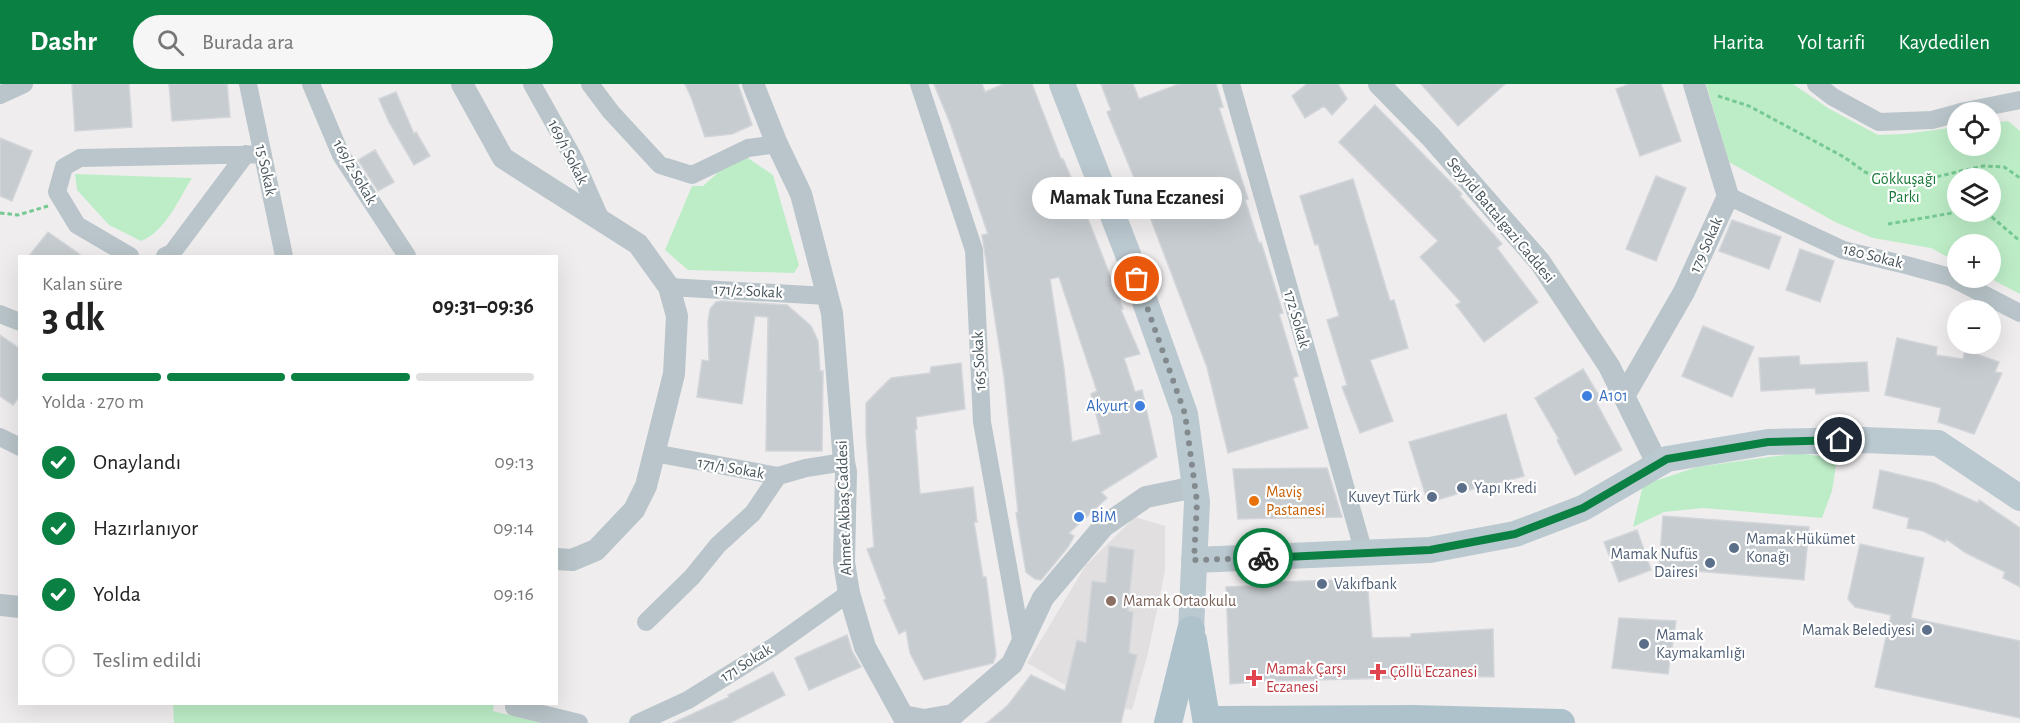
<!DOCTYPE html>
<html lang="tr">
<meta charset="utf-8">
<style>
body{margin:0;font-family:"Alegreya Sans",sans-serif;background:#f6f6f6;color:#222;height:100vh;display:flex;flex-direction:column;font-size:22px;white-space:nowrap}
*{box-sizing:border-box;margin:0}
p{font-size:20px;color:#767676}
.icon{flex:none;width:33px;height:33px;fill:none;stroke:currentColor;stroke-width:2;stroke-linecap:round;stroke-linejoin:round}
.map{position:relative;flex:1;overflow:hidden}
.sheet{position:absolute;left:18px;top:171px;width:540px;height:450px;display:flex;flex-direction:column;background:#fff;border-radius:0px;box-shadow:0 6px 24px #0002}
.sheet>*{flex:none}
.tools{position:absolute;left:1947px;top:18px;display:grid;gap:12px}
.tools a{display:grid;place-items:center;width:54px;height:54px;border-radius:50%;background:#fff;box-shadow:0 6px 24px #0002;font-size:30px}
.pin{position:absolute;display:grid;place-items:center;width:51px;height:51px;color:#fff;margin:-26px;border:3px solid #fff;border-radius:50%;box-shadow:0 2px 6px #0007}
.courier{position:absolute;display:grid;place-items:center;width:60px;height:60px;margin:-30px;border:4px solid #0b8043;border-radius:50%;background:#fff;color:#222;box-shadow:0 2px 8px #0007}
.bubble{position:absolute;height:42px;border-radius:21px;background:#fff;box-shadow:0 6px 24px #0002;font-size:20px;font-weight:700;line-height:42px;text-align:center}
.head em{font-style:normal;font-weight:700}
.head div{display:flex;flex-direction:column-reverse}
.head{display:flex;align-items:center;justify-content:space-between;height:102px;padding:0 24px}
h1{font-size:39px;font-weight:700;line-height:45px}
.bar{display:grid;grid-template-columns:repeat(4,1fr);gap:9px 6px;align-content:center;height:72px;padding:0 24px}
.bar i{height:8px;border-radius:4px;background:#e0e0e0}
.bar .selected{background:#0b8043}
.bar p{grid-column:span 4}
ol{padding:0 24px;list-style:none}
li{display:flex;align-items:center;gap:18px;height:66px}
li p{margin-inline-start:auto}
li .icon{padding:6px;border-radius:50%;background:#0b8043;color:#fff;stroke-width:4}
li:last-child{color:#767676}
li i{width:33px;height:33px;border:3px solid #e0e0e0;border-radius:50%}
header{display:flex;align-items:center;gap:36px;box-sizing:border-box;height:84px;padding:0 30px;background:#0b8043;color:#fff}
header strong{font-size:28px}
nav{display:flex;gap:33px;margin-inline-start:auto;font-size:21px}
.search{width:420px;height:54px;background:#f6f6f6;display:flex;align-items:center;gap:15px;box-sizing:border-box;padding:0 21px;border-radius:33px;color:#767676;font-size:22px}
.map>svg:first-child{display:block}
.education{fill:#e1dfdf}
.green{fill:#bdedc7;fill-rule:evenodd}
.building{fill:#c7ccd0;stroke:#d2d5d9;stroke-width:1.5;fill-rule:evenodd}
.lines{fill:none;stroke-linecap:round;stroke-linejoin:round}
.path{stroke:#76c992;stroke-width:3;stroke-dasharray:4.5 3;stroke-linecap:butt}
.minor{stroke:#b9c5ca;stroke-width:18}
.tertiary{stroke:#b9c5ca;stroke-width:22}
.secondary{stroke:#bac8cf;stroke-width:26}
.primary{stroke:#aec2cc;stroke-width:28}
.done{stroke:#828a8e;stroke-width:6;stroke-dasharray:0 10.8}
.route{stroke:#0b8043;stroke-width:8}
.shop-dot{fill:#3f7fe0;stroke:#fff;stroke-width:2}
.service-dot{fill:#5c6f8a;stroke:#fff;stroke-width:2}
.food-dot{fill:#e8710a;stroke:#fff;stroke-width:2}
.education-dot{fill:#8d6e63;stroke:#fff;stroke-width:2}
.health-dot{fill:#e0444e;stroke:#fff;stroke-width:2}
.labels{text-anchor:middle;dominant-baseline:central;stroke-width:4.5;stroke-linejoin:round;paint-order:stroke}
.street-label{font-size:16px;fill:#46545a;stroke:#fff}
.park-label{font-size:16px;fill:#1a7939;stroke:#fff}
.shop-label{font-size:16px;fill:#366cbe;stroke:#fff;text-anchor:start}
.service-label{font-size:16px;fill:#4e5e75;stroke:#fff;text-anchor:start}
.food-label{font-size:16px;fill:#c56008;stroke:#fff;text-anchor:start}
.education-label{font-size:16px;fill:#785e54;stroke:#fff;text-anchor:start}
.health-label{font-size:16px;fill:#be3a42;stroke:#fff;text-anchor:start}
</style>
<header>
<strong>Dashr</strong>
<div class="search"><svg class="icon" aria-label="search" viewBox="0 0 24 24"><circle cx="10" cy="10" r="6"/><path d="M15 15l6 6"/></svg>Burada ara</div>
<nav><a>Harita</a><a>Yol tarifi</a><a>Kaydedilen</a></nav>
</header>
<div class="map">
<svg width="2020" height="639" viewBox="0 0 2020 639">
<rect width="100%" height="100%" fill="#f0edee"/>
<path class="education" d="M1135 433 1165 442V487L1148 569 1132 626 1074 613 1072 605 1027 579 1086 481Z"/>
<path class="green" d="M1706 0H1793L1828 24 1878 51 1904 50 1957 43 1958 62H1990L1991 39 2008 37 2020 47V210L1989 194H1990V160H1958L1957 178 1931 164 1873 154 1835 138 1729 78ZM1958 94H1990V128H1958Z
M748 74 773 91 799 181 794 189 688 186 665 166 692 102H703L723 84Z
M75 90 192 94C179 115 165 148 141 157L109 141 77 106Z
M1799 369 1837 375 1832 407 1822 434 1703 424 1664 428 1633 443 1643 401 1697 383Z
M173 620H494L493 627 542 639H174Z"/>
<path class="building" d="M72 0H129L132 43 75 47Z
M169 0H227L230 33 172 37Z
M685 0H738L752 41 732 50 705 53 691 13Z
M934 0H982L985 8 1004 0H1032L1061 75H1063L1078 109 1123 225 1121 226 1140 270 1124 274 1135 308 1142 306 1157 373 1101 408 1107 414 1069 449 1074 452 1068 463 1041 496 1035 495 1026 488 1016 429 1018 428 1004 293 982 151 988 150 950 39ZM1059 193 1097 307 1091 310 1101 350 1072 358 1064 285 1050 195Z
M1101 0H1133L1139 15 1179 0H1216L1223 23 1219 24 1248 115 1245 116 1259 159 1261 158 1283 229 1279 230 1298 292 1293 294 1308 344 1228 369 1207 283 1147 125 1107 28 1111 26Z
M1307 0H1338L1347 15 1332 31 1324 22 1305 34 1292 12Z
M1421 0H1505L1458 42Z
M1630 0H1661L1681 57 1640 72 1616 5Z
M396 8 414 50 416 48 430 72 414 81 389 38 379 15Z
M1375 21 1462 110 1460 112 1502 160 1497 164 1538 218 1484 258 1456 221 1461 218 1420 173 1438 157 1339 58Z
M0 54 32 67 12 117 0 112Z
M375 66 394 98 378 107 358 76Z
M1656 92 1686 104 1656 177 1626 165Z
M1353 95 1390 217 1394 216 1408 264 1370 276 1393 337 1360 349 1342 303 1347 301 1327 236 1339 232 1318 160 1315 161 1300 112Z
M1732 136 1781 153 1769 185 1719 167Z
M48 148 82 172H29Z
M1800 165 1834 177 1820 218 1786 206Z
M721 217 787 221 811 242 818 257 820 287H823L822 367H766L768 233 755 232 742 320 697 313 702 276 709 277 708 238 710 225 716 218Z
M1703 242 1754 263 1732 313 1682 292Z
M0 251 20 265V312L13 321 0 312Z
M1897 254 1937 263 1936 271 1963 275 1965 266 1999 278 1995 288 2002 289 1974 350 1938 338 1941 324 1885 311Z
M1799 272 1800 281 1867 278 1869 307 1816 310 1815 304 1761 307 1759 274Z
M961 279 965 325 916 333 917 345 915 346 920 410 973 403 977 438H974L983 493H986L996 571 993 579 924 596 910 569 906 546 899 550 884 516 886 515 867 465 874 463 866 350V319L891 294 930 289 931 283Z
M1583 285 1601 315 1596 318 1622 366 1575 391 1557 356 1559 355 1535 314Z
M1506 330 1524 392 1485 403V401L1428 419 1409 358Z
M1327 384 1342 433 1238 435 1233 385Z
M1880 386 1934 399 1978 419 1979 416 2020 444V503L2003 494 2005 488 1966 469 1946 455 1945 458 1923 447 1907 444 1909 434 1873 424Z
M1663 432 1809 443 1804 496 1659 484Z
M1637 446 1651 486 1619 498 1604 458Z
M1860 460 1924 474 1911 534 2020 557V634L1875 603 1891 531 1855 523 1848 515Z
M1109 462 1134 466 1128 527 1133 528 1129 569 1137 571 1121 639H987L1008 621 1031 591 1065 607 1077 556 1086 559 1092 497 1106 499Z
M1367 495 1372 554 1411 553V550L1493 545 1494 593 1396 591V594L1266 597 1230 600 1226 503 1274 501V498Z
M1619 534 1676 537 1668 590 1612 584Z
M847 551 852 567 861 583 809 606 795 574Z
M773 588 785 611 730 639H673L729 613 728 611Z"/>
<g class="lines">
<path class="path" d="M1718 12 1749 22 1844 73 1865 88 1879 94 1918 97 1983 82 2004 83 2020 94
M1986 128 2020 157
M0 129 18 131 48 122
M1888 140 1958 128"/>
<path class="minor" d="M248 0 284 172
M311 0 341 71 407 172
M532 0 574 75 601 136
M590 0 611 28 660 81 692 91 748 64 777 60
M919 0 974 166 982 338 1022 560
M1231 0 1364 469
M1816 0 1833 13 1879 38 1932 36 1958 29
M0 11 24 0
M1960 28 2020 16
M1728 112 1843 166 1906 181 1950 193 2020 229
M130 172 77 141 57 108 64 83 80 74 263 70
M165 172 172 169 246 70
M669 203 827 212
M0 230 20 238
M0 353 20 363
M654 369 778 392 806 384 844 378
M646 538 692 493 718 461 753 429 778 392
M514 623 579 639
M638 639 688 616 773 563 849 509"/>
<path class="tertiary" d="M462 0 503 74 638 160 669 203 677 232 674 290 646 402 634 426 596 466 572 476 556 475
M753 0 777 60 801 110 832 229 844 378 846 388 844 478 849 509 865 563 903 632 924 636 953 631 1012 580 1043 514 1104 442 1146 413 1195 403
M1379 0 1431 53 1540 178 1609 282 1658 381
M1624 312 1684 208 1728 112 1694 0
M0 521 20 523"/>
<path class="secondary" d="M1062 0 1129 173 1185 330 1197 418 1191 546
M1194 476 1430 466 1515 450 1583 424 1667 375 1768 358 1864 356 1938 359 2020 414"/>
<path class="primary" d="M1193 556 1206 634
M1209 636 1414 635 1561 639
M1168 639 1191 546"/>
</g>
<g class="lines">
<path class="done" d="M1137 195 1185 330 1197 418 1194 476 1263 474"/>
<path class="route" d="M1263 474 1430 466 1515 450 1583 424 1667 375 1768 358 1840 356"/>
</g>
<g class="shop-dot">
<circle cx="1587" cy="312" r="6"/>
<circle cx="1140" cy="322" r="6"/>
<circle cx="1079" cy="433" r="6"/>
</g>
<g class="service-dot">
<circle cx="1462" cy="404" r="6"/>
<circle cx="1432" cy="413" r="6"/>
<circle cx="1734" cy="464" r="6"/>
<circle cx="1710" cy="479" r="6"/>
<circle cx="1322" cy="500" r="6"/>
<circle cx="1927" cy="546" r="6"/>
<circle cx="1644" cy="560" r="6"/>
</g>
<circle class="food-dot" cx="1254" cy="417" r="6"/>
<circle class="education-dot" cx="1111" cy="517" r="6"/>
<g class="health-dot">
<path d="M1375 579h6v6h6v6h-6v6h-6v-6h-6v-6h6z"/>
<path d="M1251 585h6v6h6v6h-6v6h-6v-6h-6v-6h6z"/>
</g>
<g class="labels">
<g class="street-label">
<text transform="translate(568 68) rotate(63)">169/1 Sokak</text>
<text transform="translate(266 86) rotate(78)">15 Sokak</text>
<text transform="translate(355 88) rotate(60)">169/2 Sokak</text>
<text transform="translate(1501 136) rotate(50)">Seyyid Battalgazi Caddesi</text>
<text transform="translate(1706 161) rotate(-66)">179 Sokak</text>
<text transform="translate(1873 172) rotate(14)">180 Sokak</text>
<text transform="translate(748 207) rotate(3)">171/2 Sokak</text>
<text transform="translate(1297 235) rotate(74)">172 Sokak</text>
<text transform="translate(979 277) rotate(-93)">165 Sokak</text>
<text transform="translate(731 384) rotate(10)">171/1 Sokak</text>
<text transform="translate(844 424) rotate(-92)">Ahmet Akbaş Caddesi</text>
<text transform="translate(746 579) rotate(-32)">171 Sokak</text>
</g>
<g class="park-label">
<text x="1904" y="95">Gökkuşağı<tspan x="1904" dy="18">Parkı</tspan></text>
</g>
<g class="shop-label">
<text x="1599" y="312">A101</text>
<text x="1128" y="322" text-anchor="end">Akyurt</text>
<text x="1091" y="433">BİM</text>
</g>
<g class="service-label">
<text x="1474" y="404">Yapı Kredi</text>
<text x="1420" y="413" text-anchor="end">Kuveyt Türk</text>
<text x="1746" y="455">Mamak Hükümet<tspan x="1746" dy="18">Konağı</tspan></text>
<text x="1698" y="470" text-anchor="end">Mamak Nufüs<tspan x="1698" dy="18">Dairesi</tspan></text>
<text x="1334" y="500">Vakıfbank</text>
<text x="1915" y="546" text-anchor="end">Mamak Belediyesi</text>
<text x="1656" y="551">Mamak<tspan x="1656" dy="18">Kaymakamlığı</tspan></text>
</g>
<g class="food-label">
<text x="1266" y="408">Maviş<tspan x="1266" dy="18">Pastanesi</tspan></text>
</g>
<g class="education-label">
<text x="1123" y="517">Mamak Ortaokulu</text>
</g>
<g class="health-label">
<text x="1266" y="585">Mamak Çarşı<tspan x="1266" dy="18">Eczanesi</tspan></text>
<text x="1390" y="588">Çöllü Eczanesi</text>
</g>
</g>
</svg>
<div class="tools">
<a><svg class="icon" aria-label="locate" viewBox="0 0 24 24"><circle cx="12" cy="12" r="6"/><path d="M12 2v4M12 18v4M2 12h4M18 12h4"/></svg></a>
<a><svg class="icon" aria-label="layers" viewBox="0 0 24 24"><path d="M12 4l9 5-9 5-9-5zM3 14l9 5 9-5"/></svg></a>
<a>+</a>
<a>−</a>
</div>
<div class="pin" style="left:1137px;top:195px;background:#ea580c"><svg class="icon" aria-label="bag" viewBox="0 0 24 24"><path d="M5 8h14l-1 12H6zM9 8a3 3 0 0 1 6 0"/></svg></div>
<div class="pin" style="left:1840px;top:356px;background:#1f2937"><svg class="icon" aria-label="home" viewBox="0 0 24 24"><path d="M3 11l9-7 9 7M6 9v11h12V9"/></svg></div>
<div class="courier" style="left:1263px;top:474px"><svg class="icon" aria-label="bike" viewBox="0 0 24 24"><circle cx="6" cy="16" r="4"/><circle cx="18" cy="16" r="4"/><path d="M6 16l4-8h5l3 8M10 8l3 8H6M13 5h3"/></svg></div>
<div class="bubble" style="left:1032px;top:93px;width:210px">Mamak Tuna Eczanesi</div>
<section class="sheet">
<div class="head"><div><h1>3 dk</h1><p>Kalan süre</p></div><em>09:31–09:36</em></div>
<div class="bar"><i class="selected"></i><i class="selected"></i><i class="selected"></i><i></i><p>Yolda · 270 m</p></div>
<ol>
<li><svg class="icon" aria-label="check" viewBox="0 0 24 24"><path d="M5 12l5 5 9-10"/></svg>Onaylandı<p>09:13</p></li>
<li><svg class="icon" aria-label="check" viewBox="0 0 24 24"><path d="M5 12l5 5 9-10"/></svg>Hazırlanıyor<p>09:14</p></li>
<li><svg class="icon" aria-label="check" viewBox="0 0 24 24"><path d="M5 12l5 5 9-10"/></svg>Yolda<p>09:16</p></li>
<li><i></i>Teslim edildi</li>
</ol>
</section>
</div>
